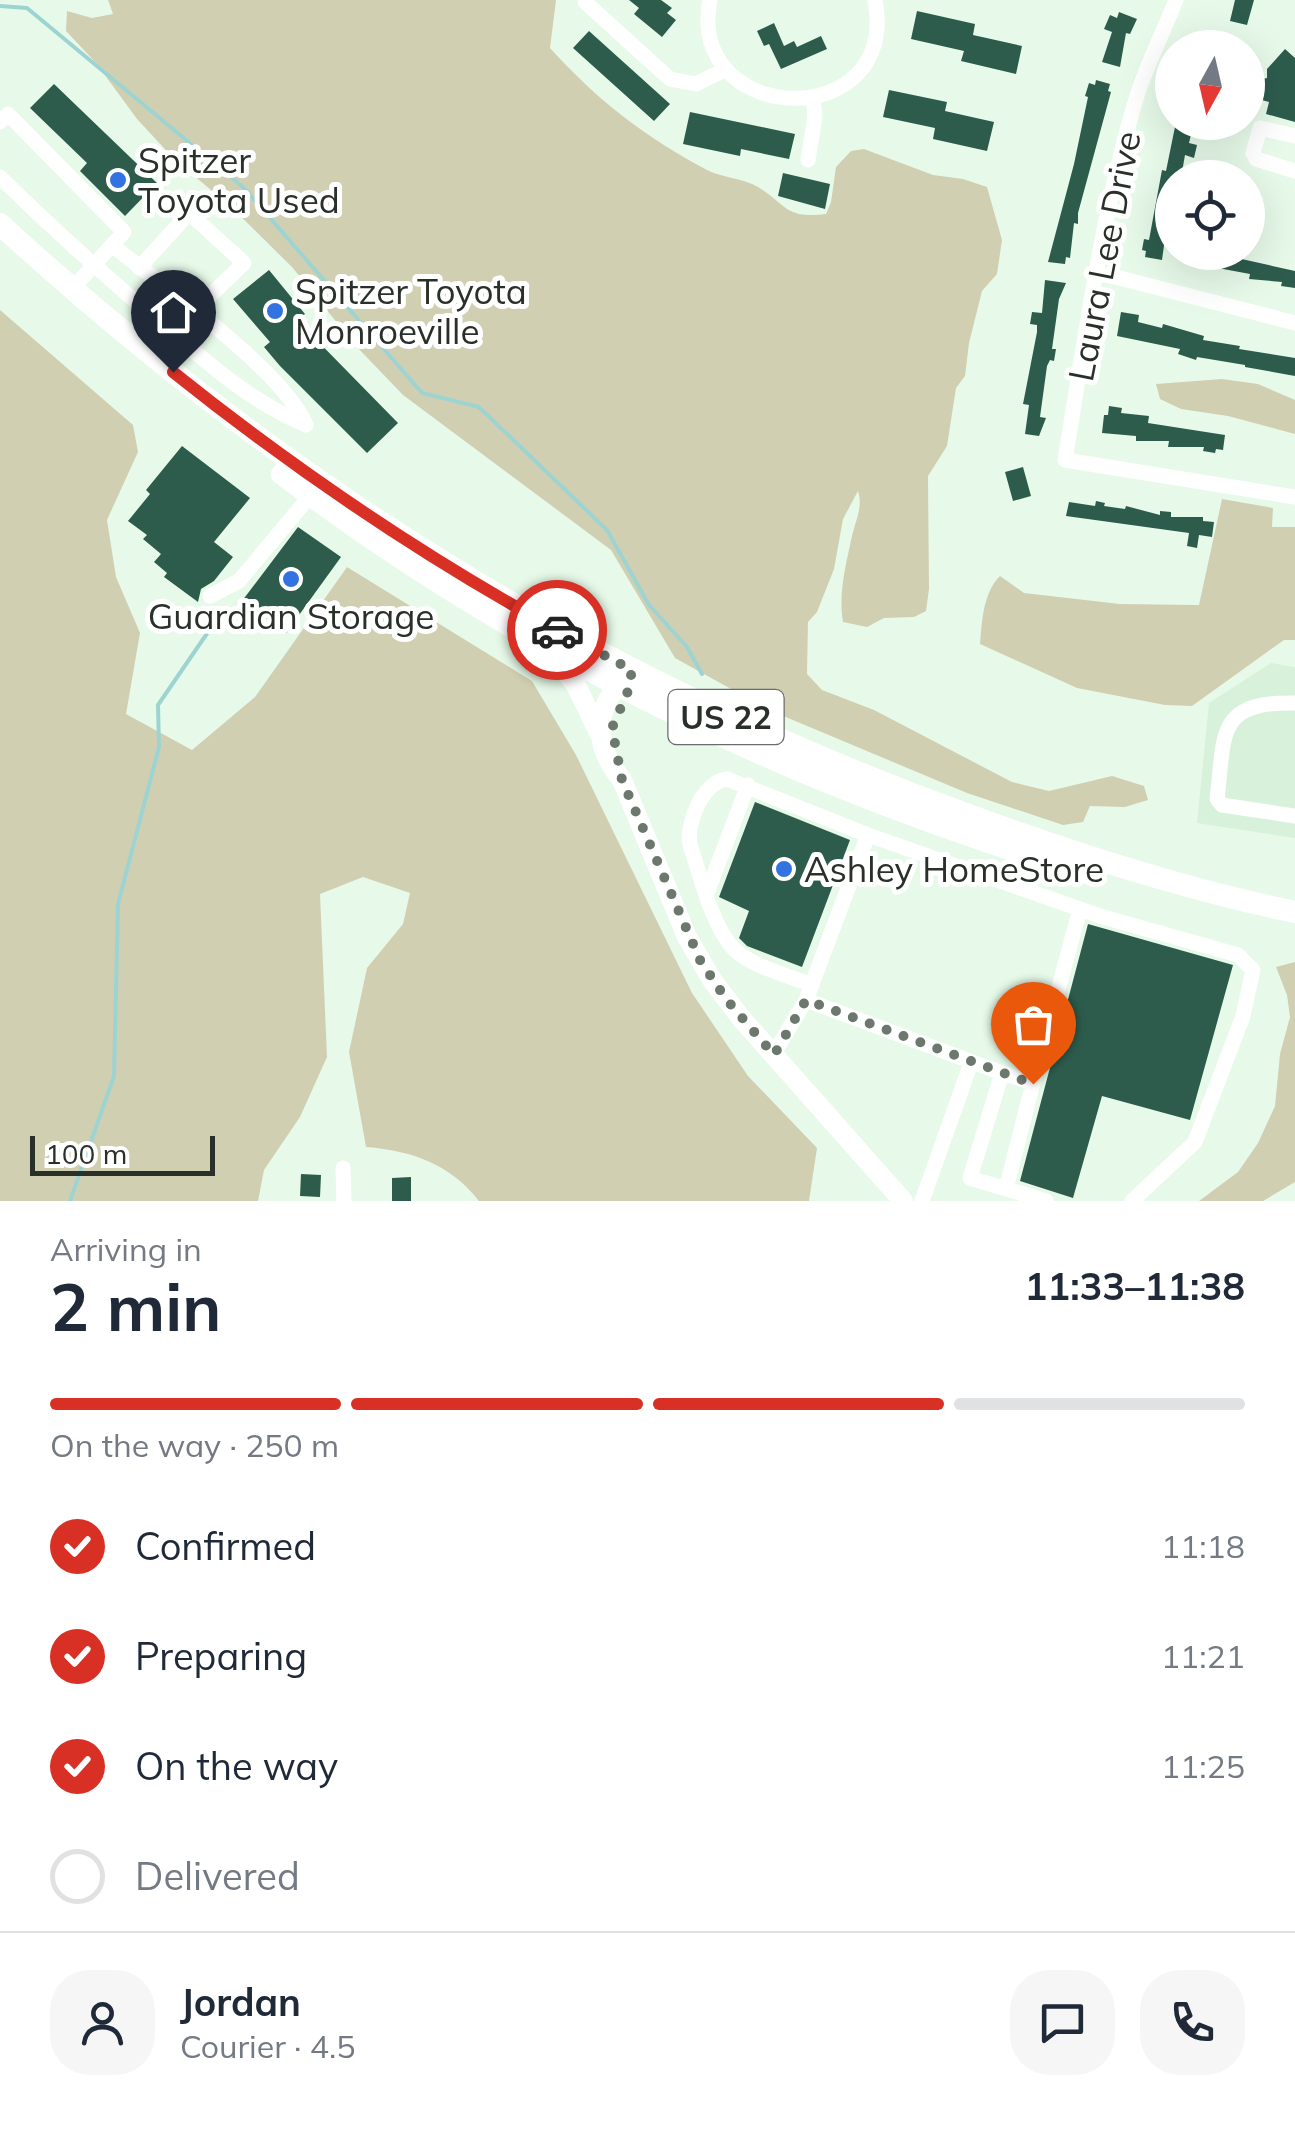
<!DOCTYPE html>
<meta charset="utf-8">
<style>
body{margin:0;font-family:Mulish,sans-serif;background:#f6f6f7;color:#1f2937;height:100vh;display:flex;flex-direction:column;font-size:38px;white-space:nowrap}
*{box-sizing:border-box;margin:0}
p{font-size:32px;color:#747a83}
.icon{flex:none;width:55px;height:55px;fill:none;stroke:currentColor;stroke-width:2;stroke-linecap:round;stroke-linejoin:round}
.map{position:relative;height:1201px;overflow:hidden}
.drawer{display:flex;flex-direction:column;background:#fff;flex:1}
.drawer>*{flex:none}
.needle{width:65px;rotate:188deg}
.tools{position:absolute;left:1155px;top:30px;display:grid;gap:20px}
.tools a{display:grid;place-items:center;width:110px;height:110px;border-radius:50%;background:#fff;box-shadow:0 10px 40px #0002;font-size:50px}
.scale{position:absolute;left:30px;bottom:25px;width:185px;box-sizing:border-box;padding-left:10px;border:5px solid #29302a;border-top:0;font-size:28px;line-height:35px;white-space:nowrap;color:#29302a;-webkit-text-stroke:8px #fff;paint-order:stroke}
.pin{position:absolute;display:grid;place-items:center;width:85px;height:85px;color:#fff;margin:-102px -42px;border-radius:50% 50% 50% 0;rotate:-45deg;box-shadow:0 0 10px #0007}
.pin .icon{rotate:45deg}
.courier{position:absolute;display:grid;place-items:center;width:100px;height:100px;margin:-50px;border:8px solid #d93025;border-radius:50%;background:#fff;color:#222;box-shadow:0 2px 12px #0007}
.summary em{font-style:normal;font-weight:700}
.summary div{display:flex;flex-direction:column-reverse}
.summary{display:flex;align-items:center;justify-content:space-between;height:170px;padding:0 50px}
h1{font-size:65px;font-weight:700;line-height:75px}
.bar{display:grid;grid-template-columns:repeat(4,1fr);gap:15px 10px;align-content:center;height:120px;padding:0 50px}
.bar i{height:12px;border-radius:8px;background:#e0e1e3}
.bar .current{background:#d93025}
.bar p{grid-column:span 4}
.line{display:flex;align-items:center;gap:25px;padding:0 50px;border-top:2px solid #e0e1e3}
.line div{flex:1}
.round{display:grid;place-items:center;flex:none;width:105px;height:105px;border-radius:40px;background:#f6f6f7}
ol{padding:0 50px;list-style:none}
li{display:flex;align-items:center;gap:30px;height:110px}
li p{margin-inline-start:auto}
li .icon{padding:10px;border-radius:50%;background:#d93025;color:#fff;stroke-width:4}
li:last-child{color:#747a83}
li i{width:55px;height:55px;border:5px solid #e0e1e3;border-radius:50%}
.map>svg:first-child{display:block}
.built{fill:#d8f1db}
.green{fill:#d1cfb2}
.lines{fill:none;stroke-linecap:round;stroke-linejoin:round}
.stream{stroke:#9dd4d2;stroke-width:4}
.building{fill:#2d5c4d}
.minor{stroke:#fff;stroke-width:15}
.major{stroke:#fff;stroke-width:20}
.highway{stroke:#fff;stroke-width:22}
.done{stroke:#6c776d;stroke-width:10;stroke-dasharray:0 18}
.route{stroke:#d93025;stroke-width:12}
.poi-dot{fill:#3373e1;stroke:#fff;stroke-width:4}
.labels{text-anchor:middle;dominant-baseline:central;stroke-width:10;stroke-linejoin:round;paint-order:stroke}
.shield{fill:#fff;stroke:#696e6a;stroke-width:2.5}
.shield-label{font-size:32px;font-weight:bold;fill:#29302a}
.poi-label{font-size:35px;fill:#29302a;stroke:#fff;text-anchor:start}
.street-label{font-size:35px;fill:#29302a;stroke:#fff}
</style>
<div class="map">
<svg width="1295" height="1201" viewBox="0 0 1295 1201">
<rect width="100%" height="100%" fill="#e7fae9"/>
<path class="built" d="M1271 663 1295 667V838L1197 823 1209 703Z"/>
<path class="green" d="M108 0H556L550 48C598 101 645 137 707 170 723 178 743 178 758 187 788 206 785 219 826 214L831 202 836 167 851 151 864 149 933 175 963 179 987 187 1002 240 997 274 982 291 969 343 965 376 956 388 947 446 928 476 929 589 926 611 914 617 884 618 867 627 843 622C838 594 846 564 852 536 856 519 863 507 858 491L843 519 834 569 817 612 808 622 807 674 822 690 874 710 1012 782 1049 791 1112 776 1144 786 1148 800 1125 807 1090 806 1083 822 1063 825 967 793 769 710 675 658 611 550 403 395 355 345 292 267 229 205 175 160 137 119 96 63 66 31 67 11 92 18 113 14Z
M0 310 133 425 138 452 107 520 116 577 140 633 126 714 192 750 255 697 347 567 532 681 576 755 692 993 748 1076 817 1148 809 1201H479C450 1164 413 1151 366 1147L349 1052 367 968 403 924 410 893 363 877 320 894 327 1057 300 1117 264 1170 258 1201H0Z
M1222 379 1258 384 1295 400V434L1228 416 1181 409 1160 399 1156 384Z
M1222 499 1273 508 1272 527H1295V640H1284L1192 706 1165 705 1077 688 980 644C982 621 983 593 1000 576L1024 593 1120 604 1199 605Z
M1295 962V1182L1263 1201H1199L1238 1172 1258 1143 1275 1106 1280 1054 1290 1017 1287 995 1276 967Z"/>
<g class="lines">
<path class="stream" d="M0 6 27 8 244 188 422 393 479 407 607 530 649 605 687 647 702 674
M70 1201 114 1076 118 904 159 747 158 705 219 616"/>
</g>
<path class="building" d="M629 0H661L672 8 667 13 676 20 662 37 634 14 639 8Z
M1235 0H1254L1247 25 1230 21Z
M917 11 975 24 973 35 1022 46 1016 74 961 61 964 51 911 39Z
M1119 12 1137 19 1130 34 1126 33 1120 67 1102 62 1112 32 1104 29 1110 15 1117 18Z
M774 23 784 46 794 41 797 47 821 36 827 49 781 69 769 44 764 46 757 31Z
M589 31 670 104 654 121 573 48Z
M1285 49 1295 58V122L1266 114 1269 102 1258 99V80L1267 78V69Z
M1096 80 1110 84 1108 91 1111 92 1078 213V224L1074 223 1070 258 1066 257 1065 264 1048 262 1074 164 1088 97 1085 96 1089 83 1095 85Z
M54 84 157 183 125 216 80 171 87 163 30 108Z
M889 90 947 102 945 111 994 122 987 151 933 139 935 128 883 117Z
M690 112 795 134 789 159 741 149 740 156 683 144Z
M1176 122H1194L1189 143 1197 145 1194 158 1185 155 1181 178H1172V209L1167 224 1162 260 1145 257 1146 251 1142 250 1144 239 1149 240 1162 170 1166 171Z
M783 173 830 184 825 209 778 196Z
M1209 252H1238L1237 258 1295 271V288L1281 286 1282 282 1249 279 1250 274 1207 266Z
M269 270 305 314 297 320 398 423 367 453 280 366 264 347 270 342 233 299Z
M1045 280 1066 283 1059 299 1052 349H1056L1054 361 1050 360 1047 366 1040 417 1046 418 1039 436 1025 434 1029 405 1023 404 1037 332V325L1030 324 1032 312 1042 313Z
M1121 312 1139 315 1138 322 1162 328 1163 324 1204 336 1203 340 1240 346 1239 349 1295 358V376L1245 367V365L1197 357 1196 360 1178 354 1180 349 1117 336Z
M1109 406 1122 408 1121 413 1149 416 1148 423 1225 435 1223 450 1216 449 1215 453 1203 451 1204 447H1168L1169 441H1136V436L1102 433 1104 415H1108Z
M182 446 250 498 214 542 233 557 214 581 201 589 198 602 164 577 167 573 154 562 161 554 143 539 147 535 128 521 150 494 146 490Z
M1023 467 1031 496 1013 501 1005 472Z
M1096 501 1105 503 1104 506 1125 509 1126 506 1160 515V511L1171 512V517H1203V521L1214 522 1212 537 1199 535 1197 548 1187 546 1189 533 1066 516 1069 502 1095 506Z
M298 527 341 557 286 633 242 601Z
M755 802 850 840 802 967 747 946 739 938 749 911 719 897Z
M1088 924 1233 965 1190 1120 1102 1096 1073 1198 1020 1181Z
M301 1174 321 1175 320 1197 300 1196Z
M411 1177V1201H392V1178Z"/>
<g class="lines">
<path class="minor" d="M710 0C685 127 901 135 875 0
M1176 0C1163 33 1146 66 1136 99 1101 216 1085 340 1065 460L1295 497
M585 2 670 79 696 84 726 69
M0 122 8 114 124 232 72 289
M1295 136 1260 128 1253 153 1256 159 1295 171
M808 160 815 117 813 98
M0 177C50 226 102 273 155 318 206 361 244 398 306 425
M112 245C161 285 284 371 306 425
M139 268 189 213 244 263 194 311
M1096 272 1295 323
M210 596 239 581 310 496
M1295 703C1215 701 1225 736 1217 799L1222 805 1295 816
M707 893 748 785
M812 985C788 975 751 967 733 948 712 926 700 874 690 845 686 822 703 782 727 779L868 835
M773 1055 806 1000
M1002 1073 1033 1083 1080 909
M343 1168 344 1201
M1006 1189 1033 1083
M922 1201 971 1063
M1046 1201 970 1178 1002 1073 806 1000 868 835 1100 916 1238 955 1253 970 1243 1016 1195 1142 1132 1201"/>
<path class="major" d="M550 651 576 685 599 733
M628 673C594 708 591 742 622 780L687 937 712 980 741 1018 903 1201"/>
<path class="highway" d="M0 224C287 488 602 683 969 815 1075 854 1183 889 1295 912
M282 474C526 658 794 785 1086 873"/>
</g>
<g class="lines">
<path class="done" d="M557 630 632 670 628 691 612 728 622 780 700 960 726 999 774 1055 806 1000 1033 1084"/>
<path class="route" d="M173 372C294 469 421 555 557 630"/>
</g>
<g class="poi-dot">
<circle cx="118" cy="180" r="10"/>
<circle cx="275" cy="311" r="10"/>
<circle cx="291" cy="579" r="10"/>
<circle cx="784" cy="869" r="10"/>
</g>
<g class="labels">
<rect class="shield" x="668.5" y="690" width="115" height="54" rx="8"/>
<g class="shield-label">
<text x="726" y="717">US 22</text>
</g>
<g class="poi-label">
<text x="138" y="160">Spitzer<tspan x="138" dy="40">Toyota Used</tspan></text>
<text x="295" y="291">Spitzer Toyota<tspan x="295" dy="40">Monroeville</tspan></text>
<text x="291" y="616" text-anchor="middle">Guardian Storage</text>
<text x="804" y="869">Ashley HomeStore</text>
</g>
<g class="street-label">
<text transform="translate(1104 256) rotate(-79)">Laura Lee Drive</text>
</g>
</g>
</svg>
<div class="tools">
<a><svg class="needle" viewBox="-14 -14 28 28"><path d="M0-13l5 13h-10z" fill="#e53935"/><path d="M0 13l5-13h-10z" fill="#747a83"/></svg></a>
<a><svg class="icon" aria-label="locate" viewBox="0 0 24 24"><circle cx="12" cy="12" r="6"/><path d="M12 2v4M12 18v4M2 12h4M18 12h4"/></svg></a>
</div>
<div class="scale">100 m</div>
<div class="pin" style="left:1033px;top:1084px;background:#ea580c"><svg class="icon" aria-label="bag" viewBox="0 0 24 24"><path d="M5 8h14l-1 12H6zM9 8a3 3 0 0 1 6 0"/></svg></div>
<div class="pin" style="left:173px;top:372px;background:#1f2937"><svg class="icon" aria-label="home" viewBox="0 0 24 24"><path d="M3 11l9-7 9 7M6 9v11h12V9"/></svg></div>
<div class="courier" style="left:557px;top:630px"><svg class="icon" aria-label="car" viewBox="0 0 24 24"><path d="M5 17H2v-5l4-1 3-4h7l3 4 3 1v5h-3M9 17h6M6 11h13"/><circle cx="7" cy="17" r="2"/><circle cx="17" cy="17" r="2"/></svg></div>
</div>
<section class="drawer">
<div class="summary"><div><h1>2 min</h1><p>Arriving in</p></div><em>11:33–11:38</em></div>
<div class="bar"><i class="current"></i><i class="current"></i><i class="current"></i><i></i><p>On the way · 250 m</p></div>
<ol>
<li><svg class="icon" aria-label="check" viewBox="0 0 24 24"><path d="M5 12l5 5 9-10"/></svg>Confirmed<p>11:18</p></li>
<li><svg class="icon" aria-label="check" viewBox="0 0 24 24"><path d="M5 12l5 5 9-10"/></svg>Preparing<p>11:21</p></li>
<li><svg class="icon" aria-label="check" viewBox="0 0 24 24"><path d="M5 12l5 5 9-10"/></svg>On the way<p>11:25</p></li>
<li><i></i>Delivered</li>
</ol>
<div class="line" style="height:180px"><a class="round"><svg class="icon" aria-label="person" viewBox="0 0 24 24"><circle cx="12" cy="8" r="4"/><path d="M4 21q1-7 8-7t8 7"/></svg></a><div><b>Jordan</b><p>Courier · 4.5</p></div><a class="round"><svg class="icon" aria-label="chat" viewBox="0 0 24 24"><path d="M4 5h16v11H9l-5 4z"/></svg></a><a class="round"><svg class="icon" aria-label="phone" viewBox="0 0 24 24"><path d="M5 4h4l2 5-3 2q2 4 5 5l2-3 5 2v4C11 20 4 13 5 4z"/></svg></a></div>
</section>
